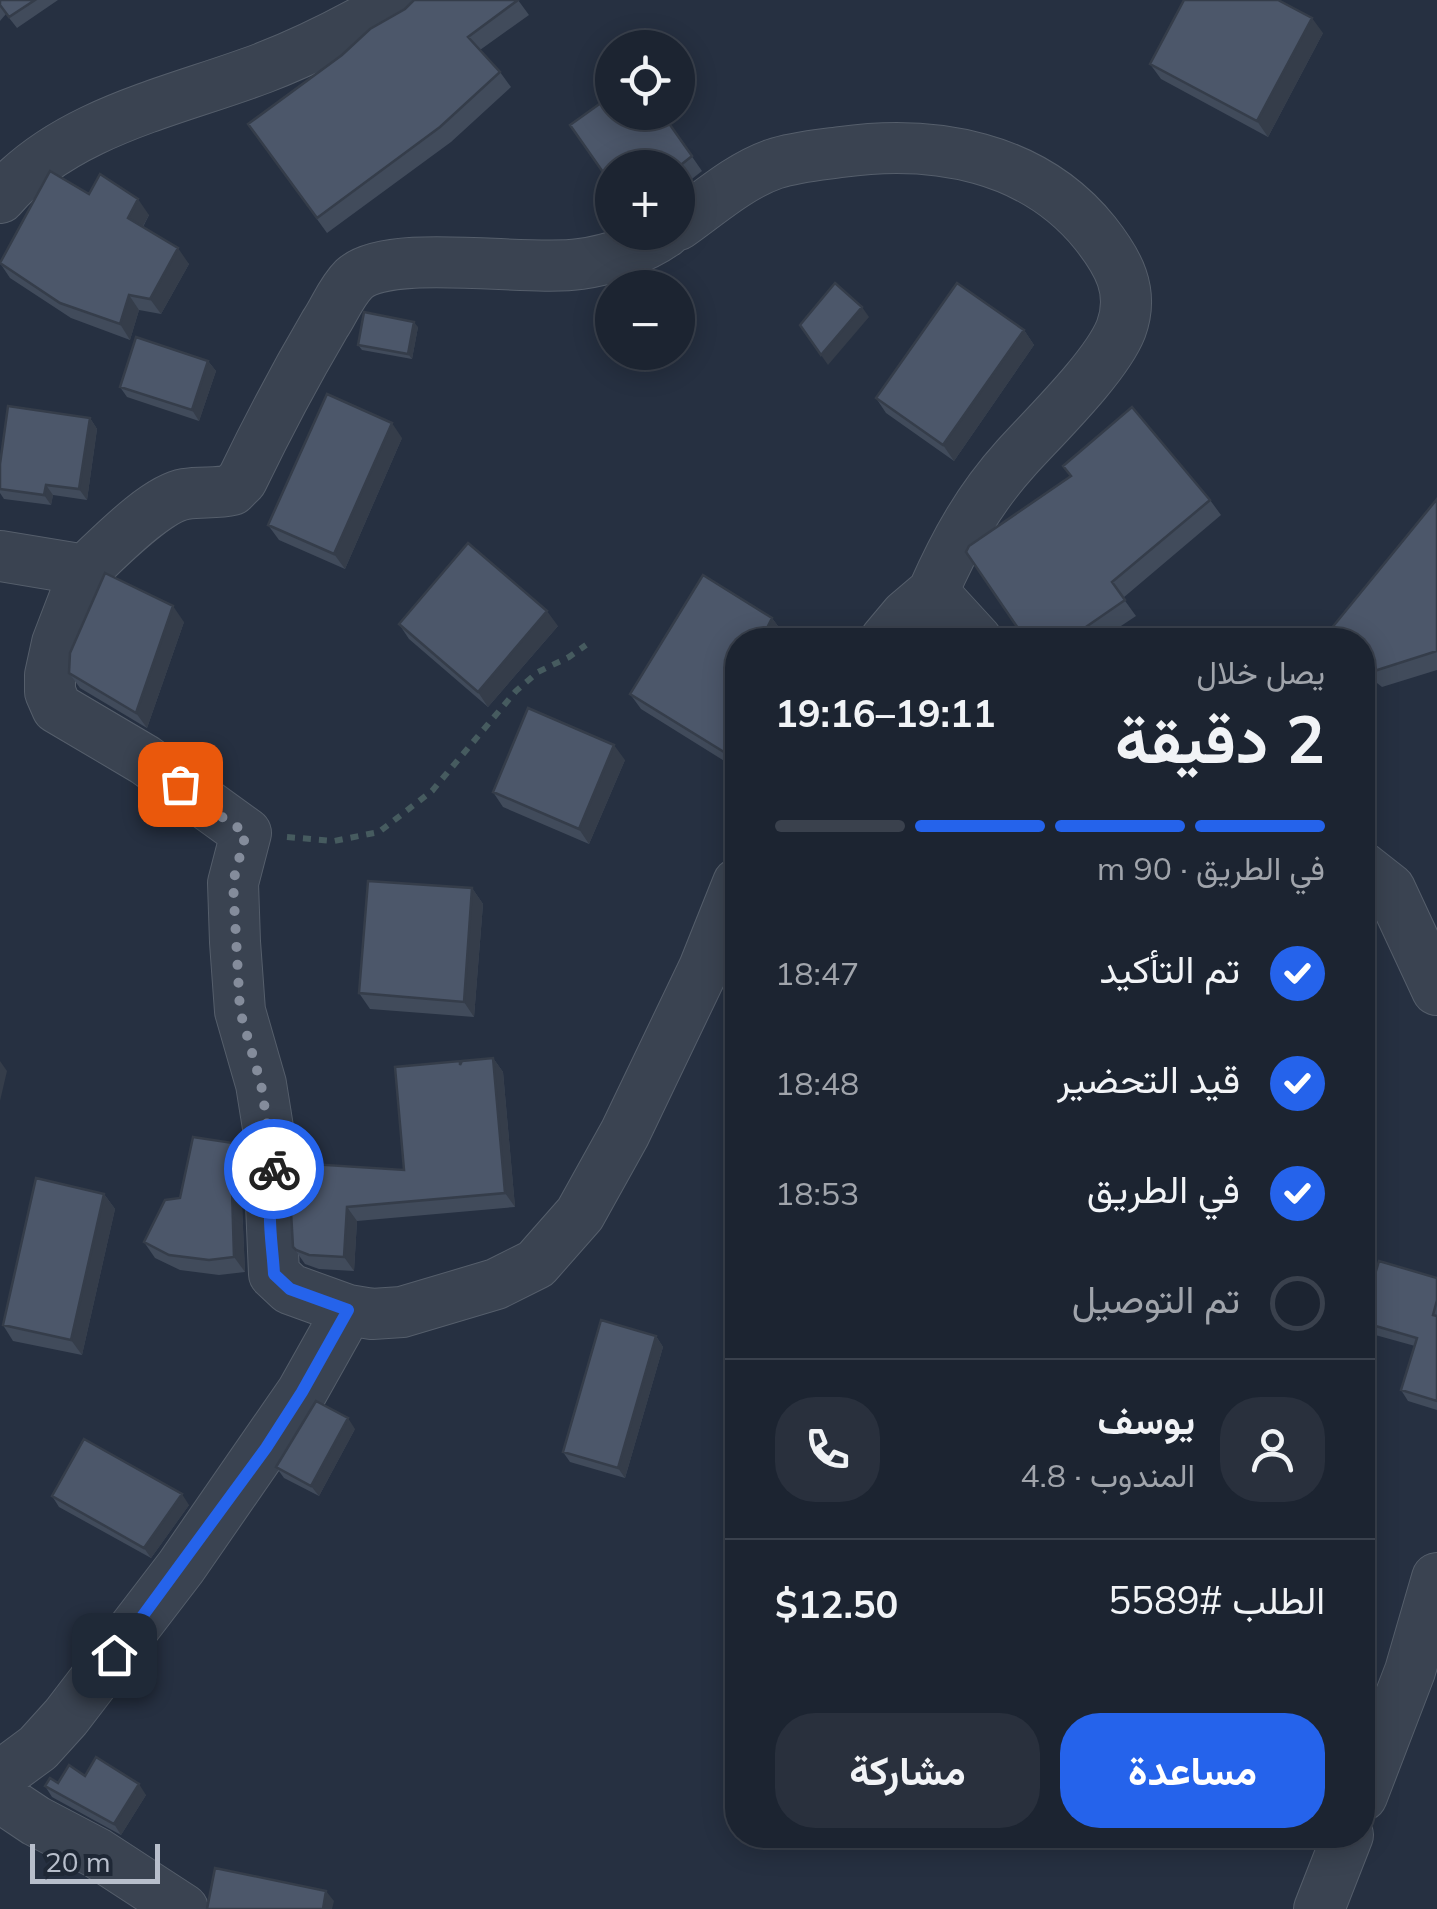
<!DOCTYPE html>
<html lang="ar">
<meta charset="utf-8">
<style>
body{margin:0;font-family:Mulish,Vazirmatn,sans-serif;background:#29303d;color:#f1f3f6;direction:rtl;height:100vh;display:flex;flex-direction:column;font-size:38px;white-space:nowrap}
*{box-sizing:border-box;margin:0}
p{font-size:32px;color:#a0a4ab}
.icon{flex:none;width:55px;height:55px;fill:none;stroke:currentColor;stroke-width:2;stroke-linecap:round;stroke-linejoin:round}
.map{position:relative;flex:1;overflow:hidden;direction:ltr}
.panel{position:absolute;left:725px;top:628px;width:650px;height:1220px;display:flex;flex-direction:column;background:#1c2431;border-radius:40px;box-shadow:0 5px 25px #0003,0 0 0 2px #3a414d;direction:rtl}
.panel>*{flex:none}
.controls{position:absolute;left:595px;top:30px;display:grid;gap:20px}
.controls a{display:grid;place-items:center;width:100px;height:100px;border-radius:50%;background:#1c2431;box-shadow:0 5px 25px #0003,0 0 0 2px #3a414d;font-size:50px}
.scale{position:absolute;left:30px;bottom:25px;width:130px;box-sizing:border-box;padding-left:10px;border:5px solid #b7becb;border-top:0;font-size:28px;line-height:35px;white-space:nowrap;color:#b7becb;-webkit-text-stroke:8px #1f2836;paint-order:stroke}
.pin{position:absolute;display:grid;place-items:center;width:85px;height:85px;color:#fff;margin:-42px;border-radius:20px;box-shadow:0 5px 15px #0006}
.courier{position:absolute;display:grid;place-items:center;width:100px;height:100px;margin:-50px;border:8px solid #2563eb;border-radius:50%;background:#fff;color:#222;box-shadow:0 2px 12px #0007}
.head em{font-style:normal;font-weight:700}
.head div{display:flex;flex-direction:column-reverse}
.head{display:flex;align-items:center;justify-content:space-between;height:170px;padding:0 50px}
h1{font-size:65px;font-weight:700;line-height:75px}
.bar{display:grid;grid-template-columns:repeat(4,1fr);gap:15px 10px;align-content:center;height:120px;padding:0 50px}
.bar i{height:12px;border-radius:8px;background:#3a414d}
.bar .on{background:#2563eb}
.bar p{grid-column:span 4}
.line{display:flex;align-items:center;gap:25px;padding:0 50px;border-top:2px solid #3a414d}
.line div{flex:1}
.round{display:grid;place-items:center;flex:none;width:105px;height:105px;border-radius:40px;background:#29303d}
ol{padding:0 50px;list-style:none}
li{display:flex;align-items:center;gap:30px;height:110px}
li p{margin-inline-start:auto}
li .icon{padding:10px;border-radius:50%;background:#2563eb;color:#fff;stroke-width:4}
li:last-child{color:#a0a4ab}
li i{width:55px;height:55px;border:5px solid #3a414d;border-radius:50%}
.action{display:flex;gap:20px;margin-top:auto;padding:20px 50px}
.action a{flex:1;height:115px;border-radius:40px;background:#2563eb;color:#fff;font-size:40px;font-weight:700;line-height:115px;text-align:center}
.action a+a{background:#29303d;color:#f1f3f6}
.map>svg:first-child{display:block}
.lines{fill:none;stroke-linecap:round;stroke-linejoin:round}
.minor-casing{stroke:#555e6b;stroke-width:52}
.path{stroke:#465b5f;stroke-width:6;stroke-dasharray:8 8;stroke-linecap:butt}
.minor{stroke:#3a4351;stroke-width:50}
.wall{fill:#414b5b}
.shaded-wall{fill:#353d4a}
.building{fill:#4c576a;stroke:#353d4a;stroke-width:2.5}
.done{stroke:#848c9b;stroke-width:10;stroke-dasharray:0 18}
.route{stroke:#2563eb;stroke-width:12}
</style>
<div class="map">
<svg width="1437" height="1909" viewBox="0 0 1437 1909">
<rect width="100%" height="100%" fill="#263041"/>
<g class="lines">
<defs>
<path id="minor" d="M0 198C65 122 173 102 263 68 312 49 356 26 400 0
M678 225C708 204 739 176 774 164 795 157 819 155 841 152 934 139 1033 156 1095 233 1118 262 1135 291 1121 329 1106 367 1045 426 1016 458 979 499 955 542 933 592
M0 556 85 570 57 643 50 675V692L57 708 145 760 246 833 233 883 235 942 240 1011 261 1084 277 1184 271 1204 274 1274 290 1289 348 1310
M85 570C108 549 155 499 185 494 201 491 216 494 232 490L242 480C268 426 295 375 325 324 335 309 341 292 354 279 389 247 528 272 580 264 610 260 642 249 666 232
M885 640 906 615 933 592 977 640
M1362 867 1390 889 1437 990
M0 1776 38 1748 66 1717 181 1567 302 1392 348 1310 372 1314 402 1312 496 1284 536 1264 580 1214 625 1133 704 968 738 883
M1362 1796 1410 1671 1437 1578
M0 1797 36 1821 97 1853 183 1909
M1319 1909 1348 1835"/>
</defs>
<use href="#minor" class="minor-casing"/>
<path class="path" d="M287 837 334 841 379 832 432 791 516 691 538 672 569 657 586 645"/>
<use href="#minor" class="minor"/>
</g>
<path class="wall" d="M0 0H58L17 28 6 14 0 21Z
M518 0 529 15 480 50 500 72 511 87 451 142 327 233 248 124Z
M1323 33 1268 137 1161 79 1150 64Z
M661 112 702 171 678 190V168Z
M89 194 149 215 143 227 189 264 161 314 139 310 130 340 71 318 10 278 0 263Z
M418 327 412 359 362 350 358 345Z
M1024 330 1034 345 954 461 886 413 876 398Z
M208 361 216 371 199 421 127 397 120 387Z
M90 418 97 429 87 500 53 495 51 505 4 499 0 493V464Z
M402 438 345 569 279 540 268 525Z
M1063 466 1210 500 1221 515 1123 598 1136 616 1100 640H1026L1071 476Z
M1437 499V670L1382 687 1362 671V640H1329L1326 635Z
M772 618 783 633 781 637 738 640V762L734 767 641 709 630 694Z
M184 622 147 728 80 688 69 673Z
M399 624 558 626 488 707 409 639Z
M625 760 589 844 503 807 493 792Z
M472 888 483 904 474 1017 370 1009 359 993Z
M493 1058 503 1072 515 1207 357 1221 354 1271 319 1269 305 1264 293 1247 295 1163 404 1170Z
M233 1143 244 1158 248 1182 242 1205 245 1272 219 1275 180 1270 155 1258 144 1242 180 1198Z
M104 1194 115 1209 82 1355 13 1341 3 1325Z
M1437 1278V1410L1408 1401 1401 1390 1415 1346 1368 1333 1362 1324V1317Z
M656 1336 663 1347 625 1478 570 1462 563 1452Z
M355 1429 319 1496 284 1478 276 1467Z
M52 1496 189 1505 151 1558 59 1507Z
M85 1776 146 1795 121 1835 52 1797 45 1786Z"/>
<path class="shaded-wall" d="M1312 18 1323 33 1268 137 1257 121Z
M138 199 149 215 139 233 128 218Z
M178 248 189 264 161 314 150 299Z
M129 295 139 310 130 340 120 324Z
M862 307 869 317 828 365 821 355Z
M414 322 418 327 412 359 408 354Z
M1024 330 1034 345 954 461 943 445Z
M208 361 216 371 199 421 192 410Z
M90 418 97 429 87 500 79 489Z
M392 423 402 438 345 569 334 554Z
M46 485 53 495 51 505 44 495Z
M173 606 184 622 147 728 136 713Z
M547 611 558 626 488 707 478 692Z
M772 618 783 633 779 640 767 628Z
M738 729V762L734 767 724 752Z
M614 745 625 760 589 844 579 829Z
M472 888 483 904 474 1017 464 1002Z
M493 1058 503 1072 515 1207 505 1193Z
M0 1061 7 1071 0 1101Z
M233 1143 244 1158 248 1182 242 1205 245 1272 234 1257 232 1190Z
M104 1194 115 1209 82 1355 71 1340Z
M347 1207 357 1221 354 1271 344 1257Z
M656 1336 663 1347 625 1478 618 1468Z
M348 1418 355 1429 319 1496 311 1486Z
M182 1494 189 1505 151 1558 144 1548Z
M139 1784 146 1795 121 1835 114 1824Z
M326 1891 334 1901 332 1909H323Z"/>
<path class="building" d="M0 0H35L9 17 0 5Z
M414 0H518L468 37 500 72 440 127 317 218 248 124 342 55 370 29 405 9Z
M1184 0H1278L1312 18 1257 121 1150 64Z
M612 95V112H661L692 156 677 168H612V185L570 125Z
M50 171 89 194 100 174 138 199 128 218 178 248 150 299 129 295 120 324 60 303 0 263Z
M835 283 862 307 821 355 800 325Z
M957 283 1024 330 943 445 876 398Z
M364 312 414 322 408 354 358 345Z
M136 337 208 361 192 410 120 387Z
M327 394 392 423 334 554 268 525Z
M8 406 90 418 79 489 46 485 44 495 0 489V464Z
M1132 407 1210 500 1112 582 1125 600 1067 640H1026L966 552 969 546 1071 476 1063 466Z
M1437 499V651L1371 672 1362 665V640H1332L1326 635Z
M468 543 547 611 478 692 399 624Z
M105 573 173 606 136 713 69 673 70 653Z
M703 575 772 618 767 628 786 640H738V729L724 752 630 694Z
M528 708 614 745 579 829 493 792Z
M368 881 472 888 464 1002 359 993Z
M493 1058 505 1193 347 1207 344 1257 309 1255 296 1250 293 1247 290 1194 295 1163 404 1170 395 1067 460 1061V1065L462 1061Z
M193 1137 233 1143 237 1167 232 1190 234 1257 209 1260 169 1255 144 1242 165 1200 180 1198Z
M36 1178 104 1194 71 1340 3 1325Z
M1379 1261 1437 1278V1300L1433 1315 1437 1316V1401L1401 1390 1417 1338 1362 1322V1317Z
M601 1320 656 1336 618 1468 563 1452Z
M316 1401 348 1418 311 1486 276 1467Z
M84 1439 182 1494 144 1548 52 1496Z
M96 1757 139 1784 114 1824 45 1786 50 1778 58 1783 69 1765 85 1776Z
M215 1868 326 1891 323 1909H207Z"/>
<g class="lines">
<path class="done" d="M180 784 210 809 246 833 233 882 240 1011 261 1084 274 1169"/>
<path class="route" d="M114 1655 266 1448 302 1392 348 1310 290 1289 274 1274C273 1253 269 1230 270 1209 272 1194 277 1184 274 1169"/>
</g>
</svg>
<div class="controls">
<a><svg class="icon" aria-label="locate" viewBox="0 0 24 24"><circle cx="12" cy="12" r="6"/><path d="M12 2v4M12 18v4M2 12h4M18 12h4"/></svg></a>
<a>+</a>
<a>−</a>
</div>
<div class="scale">20 m</div>
<div class="pin" style="left:180px;top:784px;background:#ea580c"><svg class="icon" aria-label="bag" viewBox="0 0 24 24"><path d="M5 8h14l-1 12H6zM9 8a3 3 0 0 1 6 0"/></svg></div>
<div class="pin" style="left:114px;top:1655px;background:#1f2937"><svg class="icon" aria-label="home" viewBox="0 0 24 24"><path d="M3 11l9-7 9 7M6 9v11h12V9"/></svg></div>
<div class="courier" style="left:274px;top:1169px"><svg class="icon" aria-label="bike" viewBox="0 0 24 24"><circle cx="6" cy="16" r="4"/><circle cx="18" cy="16" r="4"/><path d="M6 16l4-8h5l3 8M10 8l3 8H6M13 5h3"/></svg></div>
<section class="panel">
<div class="head"><div><h1>2 دقيقة</h1><p>يصل خلال</p></div><em>19:11–19:16</em></div>
<div class="bar"><i class="on"></i><i class="on"></i><i class="on"></i><i></i><p>في الطريق · 90 m</p></div>
<ol>
<li><svg class="icon" aria-label="check" viewBox="0 0 24 24"><path d="M5 12l5 5 9-10"/></svg>تم التأكيد<p>18:47</p></li>
<li><svg class="icon" aria-label="check" viewBox="0 0 24 24"><path d="M5 12l5 5 9-10"/></svg>قيد التحضير<p>18:48</p></li>
<li><svg class="icon" aria-label="check" viewBox="0 0 24 24"><path d="M5 12l5 5 9-10"/></svg>في الطريق<p>18:53</p></li>
<li><i></i>تم التوصيل</li>
</ol>
<div class="line" style="height:180px"><a class="round"><svg class="icon" aria-label="person" viewBox="0 0 24 24"><circle cx="12" cy="8" r="4"/><path d="M4 21q1-7 8-7t8 7"/></svg></a><div><b>يوسف</b><p>المندوب · 4.8</p></div><a class="round"><svg class="icon" aria-label="phone" viewBox="0 0 24 24"><path d="M5 4h4l2 5-3 2q2 4 5 5l2-3 5 2v4C11 20 4 13 5 4z"/></svg></a></div>
<div class="line" style="height:130px"><div>الطلب #5589</div><b>$12.50</b></div>
<div class="action"><a>مساعدة</a><a>مشاركة</a></div>
</section>
</div>
